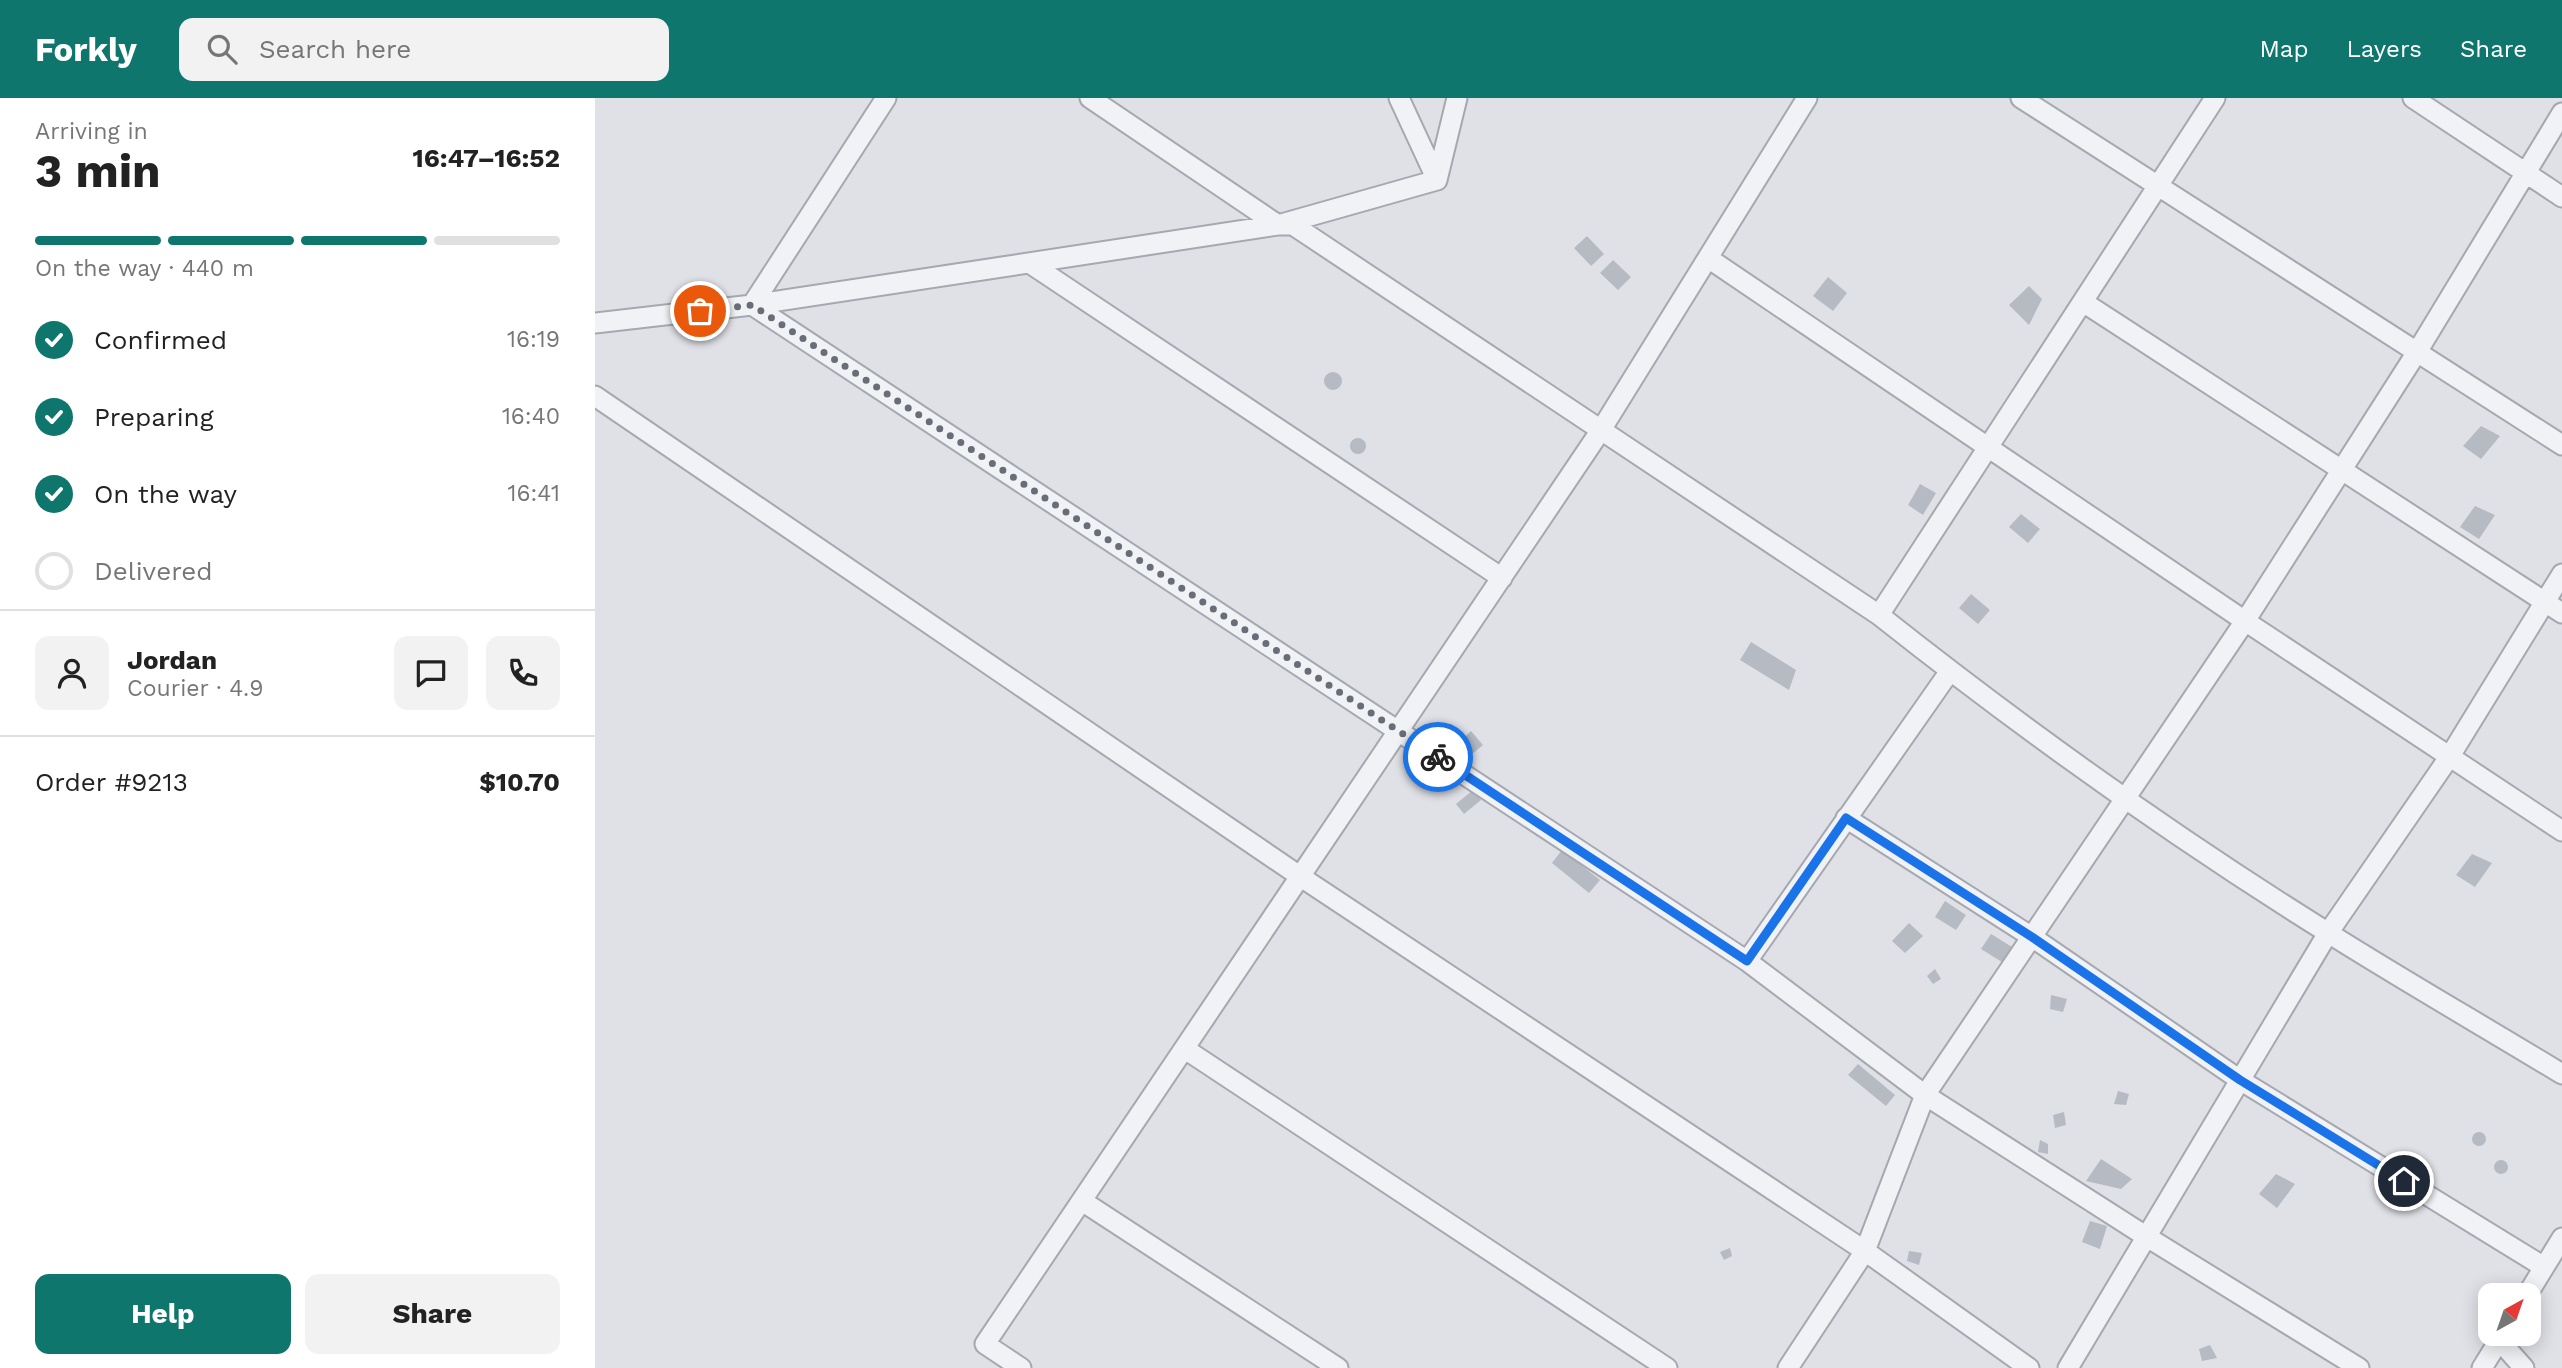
<!DOCTYPE html>
<meta charset="utf-8">
<style>
body{margin:0;font-family:"Work Sans",sans-serif;background:#f2f2f2;color:#222;height:100vh;display:flex;flex-direction:column;font-size:26px;white-space:nowrap}
*{box-sizing:border-box;margin:0}
p{font-size:23px;color:#767676}
.icon{flex:none;width:38px;height:38px;fill:none;stroke:currentColor;stroke-width:2;stroke-linecap:round;stroke-linejoin:round}
.map{position:relative;flex:1;overflow:hidden}
.side{display:flex;flex-direction:column;background:#fff;width:595px}
.side>*{flex:none}
.needle{width:46px;rotate:40deg}
.fabs{position:absolute;left:1883px;top:1185px;display:grid;gap:14px}
.fabs a{display:grid;place-items:center;width:63px;height:63px;border-radius:14px;background:#fff;box-shadow:0 4px 18px #0003;font-size:35px}
.pin{position:absolute;display:grid;place-items:center;width:60px;height:60px;color:#fff;margin:-30px;border:4px solid #fff;border-radius:50%;box-shadow:0 2px 7px #0007}
.courier{position:absolute;display:grid;place-items:center;width:70px;height:70px;margin:-35px;border:5px solid #1a73e8;border-radius:50%;background:#fff;color:#222;box-shadow:0 2px 9px #0007}
.overview em{font-style:normal;font-weight:700}
.overview div{display:flex;flex-direction:column-reverse}
.overview{display:flex;align-items:center;justify-content:space-between;height:119px;padding:0 35px}
h1{font-size:46px;font-weight:700;line-height:52px}
.bar{display:grid;grid-template-columns:repeat(4,1fr);gap:10px 7px;align-content:center;height:84px;padding:0 35px}
.bar i{height:9px;border-radius:5px;background:#e0e0e0}
.bar .on{background:#0f766e}
.bar p{grid-column:span 4}
.line{display:flex;align-items:center;gap:18px;padding:0 35px;border-top:2px solid #e0e0e0}
.line div{flex:1}
.round{display:grid;place-items:center;flex:none;width:74px;height:74px;border-radius:14px;background:#f2f2f2}
ol{padding:0 35px;list-style:none}
li{display:flex;align-items:center;gap:21px;height:77px}
li p{margin-inline-start:auto}
li .icon{padding:7px;border-radius:50%;background:#0f766e;color:#fff;stroke-width:4}
li:last-child{color:#767676}
li i{width:38px;height:38px;border:4px solid #e0e0e0;border-radius:50%}
.button{display:flex;gap:14px;margin-top:auto;padding:14px 35px}
.button a{flex:1;height:80px;border-radius:14px;background:#0f766e;color:#fff;font-size:28px;font-weight:700;line-height:80px;text-align:center}
.button a+a{background:#f2f2f2;color:#222}
header{display:flex;align-items:center;gap:42px;box-sizing:border-box;height:98px;padding:0 35px;background:#0f766e;color:#fff}
header strong{font-size:33px}
nav{display:flex;gap:38px;margin-inline-start:auto;font-size:24px}
.search{width:490px;height:63px;background:#f2f2f2;display:flex;align-items:center;gap:18px;box-sizing:border-box;padding:0 24px;border-radius:14px;color:#767676;font-size:26px}
main{display:flex;flex:1;min-height:0}
.map>svg:first-child{display:block}
.building{fill:#b6bac2}
.lines{fill:none;stroke-linecap:round;stroke-linejoin:round}
.minor-casing{stroke:#a5a8af;stroke-width:23}
.minor{stroke:#f1f2f5;stroke-width:19}
.done{stroke:#696d77;stroke-width:7;stroke-dasharray:0 12.6}
.route{stroke:#1a73e8;stroke-width:9}
</style>
<header>
<strong>Forkly</strong>
<div class="search"><svg class="icon" aria-label="search" viewBox="0 0 24 24"><circle cx="10" cy="10" r="6"/><path d="M15 15l6 6"/></svg>Search here</div>
<nav><a>Map</a><a>Layers</a><a>Share</a></nav>
</header>
<main>
<section class="side">
<div class="overview"><div><h1>3 min</h1><p>Arriving in</p></div><em>16:47–16:52</em></div>
<div class="bar"><i class="on"></i><i class="on"></i><i class="on"></i><i></i><p>On the way · 440 m</p></div>
<ol>
<li><svg class="icon" aria-label="check" viewBox="0 0 24 24"><path d="M5 12l5 5 9-10"/></svg>Confirmed<p>16:19</p></li>
<li><svg class="icon" aria-label="check" viewBox="0 0 24 24"><path d="M5 12l5 5 9-10"/></svg>Preparing<p>16:40</p></li>
<li><svg class="icon" aria-label="check" viewBox="0 0 24 24"><path d="M5 12l5 5 9-10"/></svg>On the way<p>16:41</p></li>
<li><i></i>Delivered</li>
</ol>
<div class="line" style="height:126px"><a class="round"><svg class="icon" aria-label="person" viewBox="0 0 24 24"><circle cx="12" cy="8" r="4"/><path d="M4 21q1-7 8-7t8 7"/></svg></a><div><b>Jordan</b><p>Courier · 4.9</p></div><a class="round"><svg class="icon" aria-label="chat" viewBox="0 0 24 24"><path d="M4 5h16v11H9l-5 4z"/></svg></a><a class="round"><svg class="icon" aria-label="phone" viewBox="0 0 24 24"><path d="M5 4h4l2 5-3 2q2 4 5 5l2-3 5 2v4C11 20 4 13 5 4z"/></svg></a></div>
<div class="line" style="height:91px"><div>Order #9213</div><b>$10.70</b></div>
<div class="button"><a>Help</a><a>Share</a></div>
</section>
<div class="map">
<svg width="1967" height="1270" viewBox="0 0 1967 1270">
<rect width="100%" height="100%" fill="#dfe1e6"/>
<path class="building" d="M992 138 1009 156 996 168 979 150Z
M1018 162 1036 179 1023 192 1005 175Z
M1233 179 1252 195 1238 213 1218 198Z
M1434 188 1447 201 1434 227 1414 207Z
M729 283a9 9 0 1 1 18 0a9 9 0 1 1-18 0Z
M1886 328 1905 338 1886 361 1868 348Z
M755 348a8 8 0 1 1 16 0a8 8 0 1 1-16 0Z
M1325 386 1341 395 1328 417 1313 407Z
M1880 408 1900 417 1884 441 1865 429Z
M1426 416 1445 431 1433 445 1414 429Z
M1376 496 1395 512 1383 526 1364 510Z
M1156 544 1201 572 1194 592 1145 562Z
M876 633 888 647 872 660 861 647Z
M878 692 886 702 869 716 861 706Z
M967 752 1005 782 994 795 957 765Z
M1877 756 1897 765 1880 789 1861 777Z
M1350 803 1371 817 1361 832 1340 819Z
M1314 825 1328 838 1310 855 1297 843Z
M1396 836 1417 849 1407 864 1386 851Z
M1340 871 1346 881 1338 886 1332 878Z
M1456 897 1472 901 1468 914 1455 911Z
M1263 966 1300 997 1291 1008 1253 977Z
M1523 993 1534 996 1531 1007 1519 1006Z
M1469 1014 1471 1027 1460 1030 1458 1017Z
M1877 1041a7 7 0 1 1 14 0a7 7 0 1 1-14 0Z
M1445 1042 1453 1046V1056L1443 1054Z
M1506 1061 1537 1081 1526 1091 1491 1083Z
M1899 1069a7 7 0 1 1 14 0a7 7 0 1 1-14 0Z
M1681 1076 1700 1086 1682 1110 1664 1096Z
M1495 1123 1512 1128 1505 1151 1487 1144Z
M1135 1150 1137 1158 1129 1162 1125 1154Z
M1314 1153 1327 1155 1324 1167 1312 1163Z
M1615 1247 1622 1260 1607 1263 1604 1251Z"/>
<g class="lines">
<defs>
<path id="minor" d="M291 0 157 207 1152 863 1330 997 1552 1139 1764 1270
M495 0 683 127 842 82 862 0
M804 0 842 82
M1426 0 1967 347
M1818 0 1967 99
M1113 160 1650 523 1967 733
M436 166 907 480
M1488 204 1967 515
M0 225 157 207 683 127H698L1284 517C1428 631 1579 739 1735 836 1811 884 1890 929 1967 976
M0 298 706 779 1270 1153 1434 1270
M1284 517 1620 0
M1251 720 1437 839 1645 982 1949 1169
M1152 863 1355 573
M590 951 1072 1270
M487 1103 743 1270
M1932 1197 1967 1140
M1904 1242 1929 1270
M426 1270 390 1246 1006 332 1212 0
M1193 1270 1270 1153 1330 997 1650 523 1822 254 1967 15
M1473 1270 1733 835 1855 658 1967 476
M1887 1270 1908 1236"/>
</defs>
<use href="#minor" class="minor-casing"/>
<use href="#minor" class="minor"/>
</g>
<g class="lines">
<path class="done" d="M105 213 157 207 843 659"/>
<path class="route" d="M843 659 1152 863 1251 720 1437 839 1645 982 1809 1083"/>
</g>
</svg>
<div class="fabs">
<a><svg class="needle" viewBox="-14 -14 28 28"><path d="M0-13l5 13h-10z" fill="#e53935"/><path d="M0 13l5-13h-10z" fill="#767676"/></svg></a>
</div>
<div class="pin" style="left:105px;top:213px;background:#ea580c"><svg class="icon" aria-label="bag" viewBox="0 0 24 24"><path d="M5 8h14l-1 12H6zM9 8a3 3 0 0 1 6 0"/></svg></div>
<div class="pin" style="left:1809px;top:1083px;background:#1f2937"><svg class="icon" aria-label="home" viewBox="0 0 24 24"><path d="M3 11l9-7 9 7M6 9v11h12V9"/></svg></div>
<div class="courier" style="left:843px;top:659px"><svg class="icon" aria-label="bike" viewBox="0 0 24 24"><circle cx="6" cy="16" r="4"/><circle cx="18" cy="16" r="4"/><path d="M6 16l4-8h5l3 8M10 8l3 8H6M13 5h3"/></svg></div>
</div>
</main>
